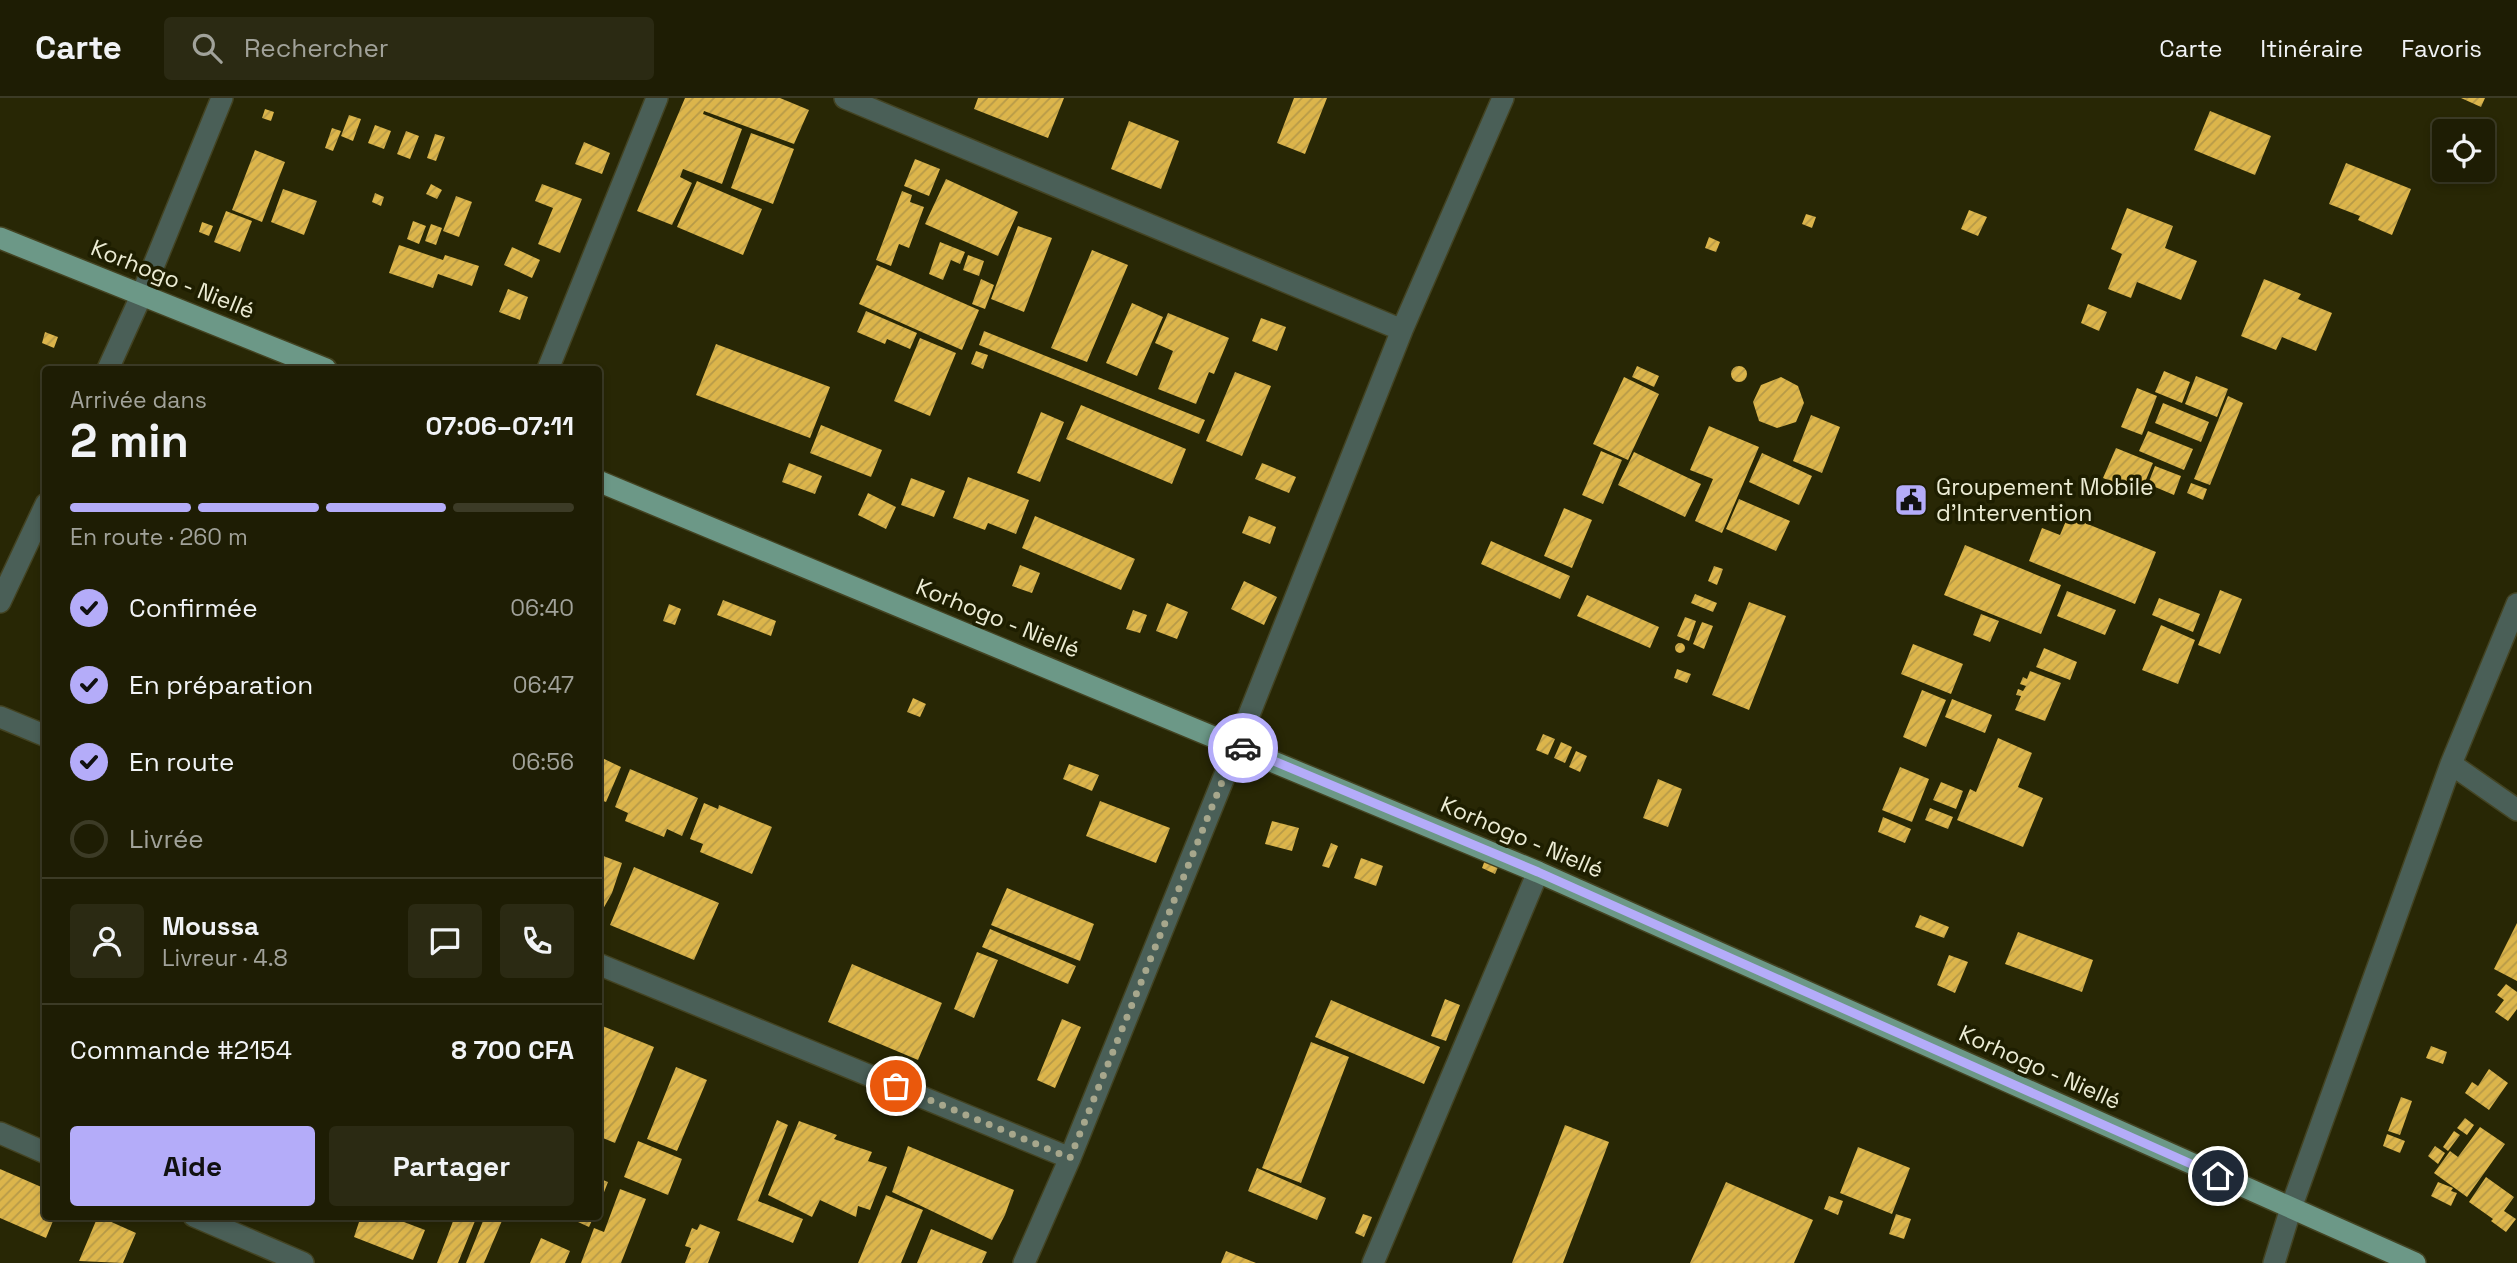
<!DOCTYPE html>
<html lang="fr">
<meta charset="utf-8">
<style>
body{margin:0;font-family:"Space Grotesk",sans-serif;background:#2b2a13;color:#f1f3f6;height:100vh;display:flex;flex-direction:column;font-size:26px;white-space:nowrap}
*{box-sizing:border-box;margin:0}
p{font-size:23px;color:#a1a29a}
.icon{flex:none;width:38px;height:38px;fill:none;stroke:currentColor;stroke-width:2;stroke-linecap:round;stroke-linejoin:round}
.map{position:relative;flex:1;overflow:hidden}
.drawer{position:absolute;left:42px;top:268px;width:560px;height:854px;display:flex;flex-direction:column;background:#1e1d04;border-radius:7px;box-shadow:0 4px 10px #0003,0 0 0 2px #3c3b26}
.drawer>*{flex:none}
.buttons{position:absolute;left:2432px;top:21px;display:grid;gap:14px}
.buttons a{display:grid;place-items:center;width:63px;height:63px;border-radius:7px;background:#1e1d04;box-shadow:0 4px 10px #0003,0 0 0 2px #3c3b26;font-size:35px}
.pin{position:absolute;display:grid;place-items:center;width:60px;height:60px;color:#fff;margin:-30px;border:4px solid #fff;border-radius:50%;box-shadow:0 2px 7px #0007}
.courier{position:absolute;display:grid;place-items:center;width:70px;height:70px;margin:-35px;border:5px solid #b4acf9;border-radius:50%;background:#fff;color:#222;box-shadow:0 2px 9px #0007}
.summary em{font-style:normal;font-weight:600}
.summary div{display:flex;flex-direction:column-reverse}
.summary{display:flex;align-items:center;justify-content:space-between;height:119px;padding:0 28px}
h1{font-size:46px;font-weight:600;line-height:52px}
.bar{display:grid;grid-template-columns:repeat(4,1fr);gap:10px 7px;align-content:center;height:84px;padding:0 28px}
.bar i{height:9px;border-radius:5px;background:#3c3b26}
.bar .on{background:#b4acf9}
.bar p{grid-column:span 4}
.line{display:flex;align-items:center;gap:18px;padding:0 28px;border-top:2px solid #3c3b26}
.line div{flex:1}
.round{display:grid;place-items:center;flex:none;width:74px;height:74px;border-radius:7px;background:#2b2a13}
ol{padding:0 28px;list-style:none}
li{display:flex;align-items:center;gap:21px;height:77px}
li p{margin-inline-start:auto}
li .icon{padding:7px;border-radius:50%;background:#b4acf9;color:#111;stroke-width:4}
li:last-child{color:#a1a29a}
li i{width:38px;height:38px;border:4px solid #3c3b26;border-radius:50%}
.button{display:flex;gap:14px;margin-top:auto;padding:14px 28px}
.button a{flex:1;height:80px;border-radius:7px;background:#b4acf9;color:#111;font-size:28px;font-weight:600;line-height:80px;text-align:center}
.button a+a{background:#2b2a13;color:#f1f3f6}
header{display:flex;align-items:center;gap:42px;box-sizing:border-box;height:98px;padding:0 35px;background:#1e1d04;border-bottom:2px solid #3c3b26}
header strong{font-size:33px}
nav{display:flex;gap:38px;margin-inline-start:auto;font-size:24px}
.search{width:490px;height:63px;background:#2b2a13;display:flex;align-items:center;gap:18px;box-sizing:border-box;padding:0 24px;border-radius:7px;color:#a1a29a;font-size:26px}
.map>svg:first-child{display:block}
.building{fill:url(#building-hatch)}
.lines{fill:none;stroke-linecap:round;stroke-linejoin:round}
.minor-casing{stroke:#434322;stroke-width:24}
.major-casing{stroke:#434322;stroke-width:24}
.minor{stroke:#4a5f57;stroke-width:21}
.major{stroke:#6c9887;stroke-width:21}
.done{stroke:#a7a78c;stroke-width:7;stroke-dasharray:0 12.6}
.route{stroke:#b4acf9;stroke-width:9}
.labels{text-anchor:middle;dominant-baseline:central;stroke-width:7;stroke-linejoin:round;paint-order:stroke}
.street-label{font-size:23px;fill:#ececd4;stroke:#1e1e00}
.poi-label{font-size:23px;fill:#ececd4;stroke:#1e1e00;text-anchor:start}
</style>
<header>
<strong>Carte</strong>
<div class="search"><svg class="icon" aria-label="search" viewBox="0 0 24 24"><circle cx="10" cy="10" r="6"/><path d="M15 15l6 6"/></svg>Rechercher</div>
<nav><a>Carte</a><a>Itinéraire</a><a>Favoris</a></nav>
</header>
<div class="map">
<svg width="2517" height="1165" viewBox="0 0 2517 1165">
<defs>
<pattern id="building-hatch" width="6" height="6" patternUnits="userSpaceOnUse" patternTransform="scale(1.75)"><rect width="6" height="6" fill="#dcb54b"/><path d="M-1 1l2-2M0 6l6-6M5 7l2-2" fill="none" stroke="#b79a48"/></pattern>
</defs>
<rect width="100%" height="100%" fill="#282705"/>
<path class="building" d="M685 0H780L809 12 794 46 704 13 703 16 742 31 722 86 683 71 680 79 692 85 672 127 637 113Z
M978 0H1064L1048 40 974 11Z
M1294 0H1327L1305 56 1277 45Z
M2461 0H2485L2481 9Z
M265 11 274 14 271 23 262 20Z
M2210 13 2271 38 2255 77 2194 52Z
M349 17 361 21 353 43 341 38Z
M1129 23 1179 43 1161 91 1111 71Z
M375 27 391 33 384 51 368 45Z
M332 30 341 33 333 53 325 50Z
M406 33 419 38 410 61 397 56Z
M751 35 794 51 773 106 731 90Z
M435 36 445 39 436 63 427 60Z
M584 44 610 55 602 76 575 66Z
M255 52 285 64 262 124 232 112Z
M915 61 940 71 929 98 904 88Z
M2346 65 2411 91 2392 137 2358 122 2360 118 2329 106Z
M946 81 1018 114 998 158 925 126Z
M697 83 762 111 743 157 677 129Z
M431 86 442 92 437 101 426 96Z
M542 86 582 101 560 155 538 146 553 110 535 103Z
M283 91 317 103 304 137 271 124Z
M902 93 912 97 910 104 924 109 909 150 899 146 891 168 876 162Z
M375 95 384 99 381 108 372 104Z
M456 98 472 104 459 139 443 133Z
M2127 110 2173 128 2165 150 2197 163 2181 202 2137 184 2131 200 2108 191 2122 156 2111 151Z
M1969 112 1987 119 1978 138 1961 131Z
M226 113 252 123 240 154 214 144Z
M1806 116 1816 119 1812 130 1802 126Z
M413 123 426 128 419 146 407 141Z
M202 124 213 128 209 138 199 134Z
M431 126 442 130 436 147 425 143Z
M1018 128 1052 140 1024 214 991 201Z
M1709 139 1720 144 1716 154 1705 150Z
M940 144 965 154 960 166 951 162 943 182 929 176Z
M399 147 443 162 445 157 479 168 472 188 438 176 433 190 389 175Z
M512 149 540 162 532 180 504 167Z
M1092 152 1128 167 1087 264 1051 250Z
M968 157 984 163 979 178 963 172Z
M877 167 979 212 962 252 859 206Z
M981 181 994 187 985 211 972 206Z
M2264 181 2301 196 2298 201 2332 215 2316 253 2282 239 2276 252 2241 238Z
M508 191 528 199 520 222 499 214Z
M1132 205 1163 219 1137 278 1106 265Z
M2088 206 2107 214 2099 233 2081 225Z
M866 213 917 235 910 251 887 241 885 246 857 234Z
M1168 215 1229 240 1214 276 1209 274 1196 306 1158 291 1173 253 1155 245Z
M1261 220 1286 229 1277 253 1252 243Z
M984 233 1205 322 1199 336 979 247Z
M45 234 58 239 54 250 42 245Z
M920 240 956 255 930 318 894 303Z
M716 246 830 289 810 340 696 297Z
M976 253 988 257 983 271 971 266Z
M1637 268 1659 278 1654 289 1632 279Z
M1731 276a8 8 0 1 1 16 0a8 8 0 1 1-16 0Z
M2164 273 2190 284 2182 305 2155 294Z
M1235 274 1271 288 1242 358 1206 343Z
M2196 278 2228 291 2217 319 2185 306Z
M1624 279 1659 296 1628 362 1593 346Z
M1781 279 1798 288 1804 305 1796 324 1777 330 1759 323 1753 304 1761 287Z
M2137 290 2157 298 2142 337 2121 329Z
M2228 298 2243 305 2210 387 2194 381Z
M2163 305 2209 324 2201 344 2155 325Z
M1081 307 1186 351 1172 386 1066 341Z
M1041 314 1064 324 1040 384 1017 375Z
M1811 317 1840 329 1822 375 1793 363Z
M821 327 882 352 871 379 810 355Z
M1709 328 1759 349 1722 435 1695 423 1713 381 1690 372Z
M2148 333 2193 351 2184 372 2139 353Z
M2116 350 2153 365 2140 396 2103 380Z
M1601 353 1622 362 1603 406 1582 397Z
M1634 354 1701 386 1685 419 1618 387Z
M1762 355 1812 378 1799 407 1749 384Z
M789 365 822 378 815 396 782 384Z
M1262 365 1296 379 1289 395 1255 381Z
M2155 368 2181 378 2174 397 2148 386Z
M968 379 1029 402 1016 436 988 425 985 432 953 420Z
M911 380 945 393 934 419 901 407Z
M2191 385 2207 391 2203 402 2187 395Z
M868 395 896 409 886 431 858 417Z
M1739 401 1790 423 1776 453 1726 431Z
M1564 410 1592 422 1572 470 1544 458Z
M1035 418 1135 461 1121 492 1022 450Z
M1249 418 1276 429 1270 446 1242 435Z
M2068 418 2156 454 2135 506 2029 463 2042 430 2060 437Z
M1491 443 1570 478 1560 501 1481 466Z
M1965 447 2061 487 2041 536 1944 497Z
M1020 467 1040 475 1032 495 1012 488Z
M1714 468 1723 471 1717 487 1708 483Z
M1244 483 1277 499 1264 527 1231 511Z
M2220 492 2242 501 2220 556 2198 547Z
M2067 493 2116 512 2105 537 2057 518Z
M1695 496 1717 505 1713 514 1691 505Z
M1587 497 1659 529 1650 550 1577 518Z
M2159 500 2200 516 2193 534 2152 517Z
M723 502 776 523 771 538 717 517Z
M1749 504 1786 518 1749 612 1712 597Z
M1167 505 1188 514 1177 541 1156 533Z
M669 506 681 511 675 527 663 523Z
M1133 512 1147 517 1140 535 1126 531Z
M1981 516 1999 523 1990 544 1973 537Z
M1685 519 1696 523 1689 543 1677 538Z
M1702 524 1713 528 1704 551 1693 546Z
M2161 527 2195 542 2178 586 2142 572Z
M1675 550a5 5 0 1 1 10 0a5 5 0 1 1-10 0Z
M1913 546 1963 566 1951 596 1901 576Z
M2044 550 2077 564 2070 582 2036 569Z
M1677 571 1691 576 1687 585 1674 580Z
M2030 573 2061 585 2045 623 2015 612 2021 598 2016 597 2018 591 2023 593 2026 588 2020 586 2023 579 2027 581Z
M1922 592 1946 602 1926 649 1903 639Z
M913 600 926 606 920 619 907 614Z
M1952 601 1992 617 1985 635 1945 619Z
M1543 636 1555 641 1548 657 1536 652Z
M1998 640 2032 655 2018 689 2043 700 2023 749 1957 722 1970 691 1976 694Z
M1561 644 1572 649 1565 665 1554 660Z
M1576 653 1587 658 1580 674 1569 669Z
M598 658 621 669 606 704 598 701Z
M1069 666 1099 677 1092 693 1063 681Z
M1900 669 1929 681 1912 724 1882 712Z
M630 671 698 700 682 738 667 731 664 739 625 723 628 715 615 709Z
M1658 681 1682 691 1668 729 1643 720Z
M1941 684 1963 693 1956 711 1933 702Z
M1100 703 1170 730 1156 765 1086 738Z
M704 705 718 711 719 707 772 729 752 776 700 754 703 746 690 741Z
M1930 710 1953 719 1948 731 1925 722Z
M1883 719 1911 731 1905 745 1878 734Z
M1272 723 1299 730 1292 753 1265 746Z
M1331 745 1338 748 1329 770 1322 768Z
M598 756 622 765 612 795 598 820Z
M1361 760 1383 768 1376 788 1354 780Z
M1485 762 1499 767 1495 776 1482 770Z
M634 769 719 805 694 862 610 827Z
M1007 790 1094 826 1080 863 991 827Z
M1920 817 1949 829 1944 840 1915 829Z
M2517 825V883L2494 871Z
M990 831 1076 868 1068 886 982 849Z
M2018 834 2093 862 2082 894 2005 866Z
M977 854 998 862 974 920 954 911Z
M1949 857 1968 864 1955 895 1937 887Z
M852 866 942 905 918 962 828 924Z
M2506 886 2517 894V911L2508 923 2495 914 2504 902 2497 897Z
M1445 901 1460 907 1446 943 1431 938Z
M1331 902 1440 949 1424 986 1315 939Z
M1062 921 1081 929 1055 990 1037 982Z
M600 927 654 949 615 1045 598 1038V931Z
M1311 944 1349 959 1301 1085 1262 1070Z
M2431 948 2447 954 2443 966 2426 960Z
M676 969 707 982 677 1053 647 1041Z
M2489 971 2508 985 2489 1012 2465 995 2472 984 2478 988Z
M2401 999 2412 1003 2400 1037 2388 1033Z
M2465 1020 2474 1027 2467 1037 2457 1030Z
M777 1022 788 1027 758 1103 803 1121 793 1145 737 1122Z
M799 1023 837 1037 834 1041 872 1054 868 1063 887 1069 870 1112 858 1108 856 1119 820 1102 812 1119 768 1097Z
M1565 1027 1609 1044 1563 1165H1512Z
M2480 1029 2505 1046 2467 1099 2434 1075 2450 1053 2458 1059Z
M2454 1033 2460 1037 2448 1053 2443 1049Z
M2387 1036 2405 1043 2400 1055 2383 1048Z
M638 1043 682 1061 668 1097 624 1079Z
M908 1048 1014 1092 1005 1117 992 1142 892 1094Z
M2435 1048 2445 1055 2438 1066 2428 1058Z
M1858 1049 1910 1070 1892 1116 1840 1095Z
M1257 1070 1326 1100 1317 1122 1248 1093Z
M0 1071 46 1091V1118H55L46 1140 0 1120Z
M2486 1079 2514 1099 2504 1113 2516 1121 2506 1134 2491 1123 2493 1121 2469 1104Z
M598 1080 608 1084 599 1107H598Z
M1726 1084 1813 1122 1794 1165H1690Z
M2438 1084 2453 1090 2451 1093 2457 1095 2451 1108 2431 1098Z
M620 1091 646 1101 621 1165H581L594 1130 604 1134Z
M886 1097 923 1112 901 1165H858Z
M1829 1098 1843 1103 1838 1117 1824 1111Z
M1363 1116 1372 1119 1364 1139 1355 1135Z
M1896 1116 1911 1121 1904 1141 1889 1136Z
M98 1118 136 1135 123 1165 79 1163Z
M361 1118H406L404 1124 425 1132 413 1162 354 1139Z
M455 1118H477L458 1165H437Z
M485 1118H504L484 1165H466Z
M581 1118H594L589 1129 578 1124Z
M700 1126 720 1134 708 1165H685L691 1150 685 1148 692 1130 697 1132Z
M931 1131 987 1154 982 1165H917Z
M541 1140 570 1153 565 1165H530Z
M1226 1153 1256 1165H1221Z"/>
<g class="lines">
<defs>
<path id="minor" d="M845 0 1402 232
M108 271 142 196 222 0
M548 271 657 0
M0 504 46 406
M0 619 46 638
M2451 666 2517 712
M598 866 1070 1060
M0 1035 46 1055
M194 1118 303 1165
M1024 1165 1070 1060 1237 647 1402 232 1503 0
M1373 1165 1538 774
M2274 1165 2291 1110 2451 666 2517 506"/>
<path id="major" d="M0 140 326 271
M598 383 1538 774 2415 1165"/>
</defs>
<use href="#minor" class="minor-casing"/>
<use href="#major" class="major-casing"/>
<use href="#minor" class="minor"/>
<use href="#major" class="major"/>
</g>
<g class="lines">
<path class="done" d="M896 988 1070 1060 1237 647 1243 650"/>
<path class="route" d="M1243 650 1538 774 2218 1078"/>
</g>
<defs>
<symbol id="civic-square" viewBox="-11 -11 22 22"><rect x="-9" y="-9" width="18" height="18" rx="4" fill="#b4acf9" stroke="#1e1e00"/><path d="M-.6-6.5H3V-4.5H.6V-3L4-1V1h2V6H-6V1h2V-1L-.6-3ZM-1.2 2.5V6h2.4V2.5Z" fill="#111"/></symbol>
</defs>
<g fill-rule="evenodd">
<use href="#civic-square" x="1892" y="383" width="38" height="38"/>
</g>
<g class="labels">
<g class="street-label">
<text transform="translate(173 181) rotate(22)">Korhogo - Niellé</text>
<text transform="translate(998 520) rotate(22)">Korhogo - Niellé</text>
<text transform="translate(1522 739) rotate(23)">Korhogo - Niellé</text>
<text transform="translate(2040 969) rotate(24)">Korhogo - Niellé</text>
</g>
<g class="poi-label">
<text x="1936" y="389">Groupement Mobile<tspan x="1936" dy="26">d'Intervention</tspan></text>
</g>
</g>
</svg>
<div class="buttons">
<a><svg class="icon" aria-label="locate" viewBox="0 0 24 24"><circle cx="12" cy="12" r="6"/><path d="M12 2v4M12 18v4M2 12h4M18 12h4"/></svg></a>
</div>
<div class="pin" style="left:896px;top:988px;background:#ea580c"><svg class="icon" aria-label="bag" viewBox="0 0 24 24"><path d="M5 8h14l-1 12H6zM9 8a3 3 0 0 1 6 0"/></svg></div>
<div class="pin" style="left:2218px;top:1078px;background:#1f2937"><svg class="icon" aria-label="home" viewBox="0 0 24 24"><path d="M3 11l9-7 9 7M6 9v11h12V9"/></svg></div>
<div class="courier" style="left:1243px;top:650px"><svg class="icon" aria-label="car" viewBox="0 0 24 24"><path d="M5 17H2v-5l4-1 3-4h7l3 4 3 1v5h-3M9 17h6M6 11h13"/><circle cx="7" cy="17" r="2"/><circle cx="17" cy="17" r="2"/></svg></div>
<section class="drawer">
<div class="summary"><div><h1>2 min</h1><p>Arrivée dans</p></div><em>07:06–07:11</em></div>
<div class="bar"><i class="on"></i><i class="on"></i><i class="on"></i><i></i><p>En route · 260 m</p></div>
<ol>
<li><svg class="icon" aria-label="check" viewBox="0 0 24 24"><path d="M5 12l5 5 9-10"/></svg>Confirmée<p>06:40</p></li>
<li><svg class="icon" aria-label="check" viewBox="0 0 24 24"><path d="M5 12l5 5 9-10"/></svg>En préparation<p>06:47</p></li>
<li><svg class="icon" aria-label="check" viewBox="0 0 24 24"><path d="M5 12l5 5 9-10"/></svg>En route<p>06:56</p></li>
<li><i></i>Livrée</li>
</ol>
<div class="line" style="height:126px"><a class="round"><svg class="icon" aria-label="person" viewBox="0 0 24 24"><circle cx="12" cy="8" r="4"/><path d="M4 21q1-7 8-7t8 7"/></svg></a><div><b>Moussa</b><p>Livreur · 4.8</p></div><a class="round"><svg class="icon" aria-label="chat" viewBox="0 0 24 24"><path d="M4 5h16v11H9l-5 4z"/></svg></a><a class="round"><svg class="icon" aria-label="phone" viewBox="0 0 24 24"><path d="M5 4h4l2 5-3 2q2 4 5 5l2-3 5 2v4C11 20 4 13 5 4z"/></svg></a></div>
<div class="line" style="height:91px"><div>Commande #2154</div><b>8 700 CFA</b></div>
<div class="button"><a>Aide</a><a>Partager</a></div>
</section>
</div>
